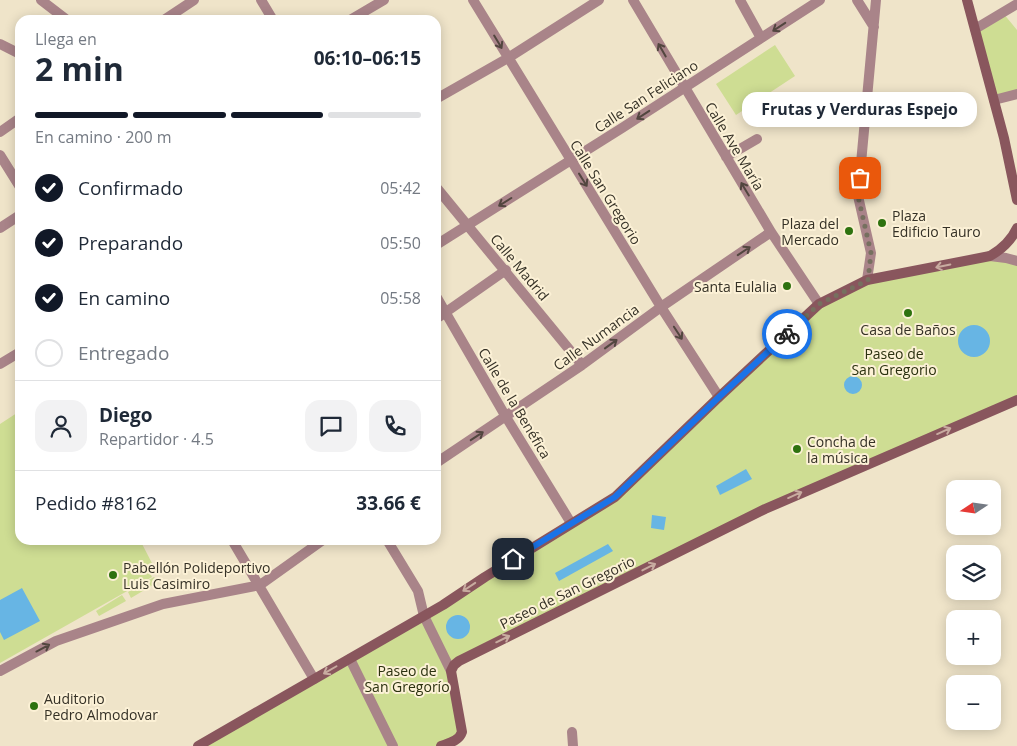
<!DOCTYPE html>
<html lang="es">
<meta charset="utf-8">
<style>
body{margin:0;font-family:"Open Sans",sans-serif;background:#f2f2f3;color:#1f2937;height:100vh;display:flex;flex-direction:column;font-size:19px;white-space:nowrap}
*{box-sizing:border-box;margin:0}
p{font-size:16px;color:#747a83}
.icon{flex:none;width:28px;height:28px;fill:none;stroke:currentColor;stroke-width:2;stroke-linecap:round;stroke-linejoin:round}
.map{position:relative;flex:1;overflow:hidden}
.drawer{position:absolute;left:15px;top:15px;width:426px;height:530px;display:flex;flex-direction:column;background:#fff;border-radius:15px;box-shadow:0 2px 12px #0003}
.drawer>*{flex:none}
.needle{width:32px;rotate:257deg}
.tools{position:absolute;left:946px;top:480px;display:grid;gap:10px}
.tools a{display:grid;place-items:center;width:55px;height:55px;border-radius:10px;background:#fff;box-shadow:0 2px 12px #0003;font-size:25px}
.pin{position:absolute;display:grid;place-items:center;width:42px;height:42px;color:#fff;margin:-21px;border-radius:10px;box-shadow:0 2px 8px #0006}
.courier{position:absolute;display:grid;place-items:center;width:50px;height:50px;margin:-25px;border:4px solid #1a73e8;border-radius:50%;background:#fff;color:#222;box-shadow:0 1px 6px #0007}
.bubble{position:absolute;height:35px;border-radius:15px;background:#fff;box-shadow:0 2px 12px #0003;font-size:16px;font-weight:700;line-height:35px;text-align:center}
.summary em{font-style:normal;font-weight:700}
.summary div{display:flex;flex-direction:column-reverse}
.summary{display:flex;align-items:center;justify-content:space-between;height:85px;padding:0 20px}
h1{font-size:32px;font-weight:700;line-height:38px}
.bar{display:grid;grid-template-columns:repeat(4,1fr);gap:8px 5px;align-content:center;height:60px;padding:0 20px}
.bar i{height:6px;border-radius:4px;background:#e0e1e3}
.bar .on{background:#111827}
.bar p{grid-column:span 4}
.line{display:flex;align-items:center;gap:12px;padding:0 20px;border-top:1px solid #e0e1e3}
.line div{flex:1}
.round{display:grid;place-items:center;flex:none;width:52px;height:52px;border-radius:15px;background:#f2f2f3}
ol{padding:0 20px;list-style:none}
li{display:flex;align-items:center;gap:15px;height:55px}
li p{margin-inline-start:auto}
li .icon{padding:5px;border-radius:50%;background:#111827;color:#fff;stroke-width:4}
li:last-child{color:#747a83}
li i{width:28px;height:28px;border:2px solid #e0e1e3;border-radius:50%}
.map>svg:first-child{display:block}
.green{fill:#cedd93}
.water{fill:#67b5e4}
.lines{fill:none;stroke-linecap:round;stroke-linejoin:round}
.street{stroke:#a98489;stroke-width:10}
.secondary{stroke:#89565d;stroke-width:10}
.oneway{stroke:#52463f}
.oneway2{stroke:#c8aba0}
.done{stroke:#76705f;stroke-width:5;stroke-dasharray:0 9}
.route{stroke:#1a73e8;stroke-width:6}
.poi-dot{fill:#2e720f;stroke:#fcf1d6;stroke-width:2}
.labels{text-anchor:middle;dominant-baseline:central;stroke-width:4;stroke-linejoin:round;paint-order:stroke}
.street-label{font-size:14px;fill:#353126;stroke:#fcf1d6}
.poi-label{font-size:14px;fill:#353126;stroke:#fcf1d6;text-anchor:start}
.park-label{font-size:14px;fill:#2b310f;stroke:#fcf1d6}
</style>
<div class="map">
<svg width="1017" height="746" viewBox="0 0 1017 746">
<rect width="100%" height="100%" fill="#efe4c9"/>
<path class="green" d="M1003 13 1017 30V94L994 100 975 29Z
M775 45 795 76 736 115 716 84Z
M990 256 1017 261V400L936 434 450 661 462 732 441 746H198L428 616 615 497 819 304 867 280Z
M20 411V540H140L154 567 148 569 152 577 0 663V424Z
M154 577 158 582 131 598 128 592Z
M122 595 126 601 99 616 96 611Z"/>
<path class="water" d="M958 341a16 16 0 1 1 32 0a16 16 0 1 1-32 0Z
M844 385a9 9 0 1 1 18 0a9 9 0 1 1-18 0Z
M746 469 752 479 720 495 716 486Z
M652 515 666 517 664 530 651 528Z
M608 544 613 551 559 581 555 573Z
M22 588 40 621 4 640 0 632V600Z
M446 627a12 12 0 1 1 24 0a12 12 0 1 1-24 0Z"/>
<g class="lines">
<path class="street" d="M41 0 67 20
M261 0 273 20
M473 0 661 307 719 397
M633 0 771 232 819 304
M740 0 761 38
M857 0 874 27
M164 20 194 0
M350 20 384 0
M975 29 1017 4
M0 44 20 54
M436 99 508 58 599 0
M994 100 1017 94
M0 132 20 118
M0 155 20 187
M726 157 757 139
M436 187 582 365
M0 228 20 215
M436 245 622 128 820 0
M990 256 1006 258 1017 261
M867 280 871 253 858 196 876 0
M436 296 506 417 571 523
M436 319 506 270
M0 364 20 352
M436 463 582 365 661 307 771 232
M232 540 314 679
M387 540 418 591 424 616 451 671
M350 659 393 746
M0 671 56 641 163 604 260 585 323 540
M572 732 573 746"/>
<path class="secondary" d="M967 0 1004 138 1017 200
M198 746 443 605 485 577 615 497 719 397 819 304 867 280 990 256C1002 249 1011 241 1017 228
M441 746C449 743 459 741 462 732L451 671 454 665 459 661 765 509 1017 400"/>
</g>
<defs><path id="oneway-shaft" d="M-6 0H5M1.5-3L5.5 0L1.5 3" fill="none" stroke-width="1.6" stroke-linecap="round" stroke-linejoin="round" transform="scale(1.25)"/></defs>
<g class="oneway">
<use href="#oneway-shaft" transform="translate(779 27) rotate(147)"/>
<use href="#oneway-shaft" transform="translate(498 42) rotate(59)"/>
<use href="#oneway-shaft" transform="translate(662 50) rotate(-120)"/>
<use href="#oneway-shaft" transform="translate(643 115) rotate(147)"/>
<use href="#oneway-shaft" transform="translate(583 180) rotate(58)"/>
<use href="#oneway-shaft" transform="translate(745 189) rotate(-121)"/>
<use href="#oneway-shaft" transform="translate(505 202) rotate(148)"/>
<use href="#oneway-shaft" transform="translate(744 251) rotate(-34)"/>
<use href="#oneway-shaft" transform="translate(678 333) rotate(57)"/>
<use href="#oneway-shaft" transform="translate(611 344) rotate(-36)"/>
<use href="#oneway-shaft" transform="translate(477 436) rotate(-33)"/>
<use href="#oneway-shaft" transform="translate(43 648) rotate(-28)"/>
</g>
<g class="oneway2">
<use href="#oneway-shaft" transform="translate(943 266) rotate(168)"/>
<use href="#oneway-shaft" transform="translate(944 431) rotate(-24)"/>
<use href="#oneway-shaft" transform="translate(795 495) rotate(-24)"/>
<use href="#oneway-shaft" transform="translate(649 567) rotate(-27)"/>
<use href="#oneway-shaft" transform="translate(469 587) rotate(146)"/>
<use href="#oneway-shaft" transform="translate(503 639) rotate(-26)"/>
<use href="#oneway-shaft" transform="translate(330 670) rotate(150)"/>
</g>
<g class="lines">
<path class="done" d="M787 334 819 304 868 280 871 253 858 196 860 178"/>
<path class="route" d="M513 559 615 497 719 397 787 334"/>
</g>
<g class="poi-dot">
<circle cx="882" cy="223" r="5"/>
<circle cx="849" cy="231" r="5"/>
<circle cx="787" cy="286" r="5"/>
<circle cx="908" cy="313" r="5"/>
<circle cx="797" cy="449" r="5"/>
<circle cx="113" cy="575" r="5"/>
<circle cx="34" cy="706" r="5"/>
</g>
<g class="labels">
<g class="street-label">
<text transform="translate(646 96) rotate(-33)">Calle San Feliciano</text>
<text transform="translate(735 146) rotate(59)">Calle Ave María</text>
<text transform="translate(606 192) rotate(58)">Calle San Gregorio</text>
<text transform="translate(520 267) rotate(50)">Calle Madrid</text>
<text transform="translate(596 337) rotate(-36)">Calle Numancia</text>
<text transform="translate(515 403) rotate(59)">Calle de la Benéfica</text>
<text transform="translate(567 592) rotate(-26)">Paseo de San Gregorio</text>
</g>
<g class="poi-label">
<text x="892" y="215">Plaza<tspan x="892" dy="16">Edificio Tauro</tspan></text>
<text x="839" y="223" text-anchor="end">Plaza del<tspan x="839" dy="16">Mercado</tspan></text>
<text x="777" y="286" text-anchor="end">Santa Eulalia</text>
<text x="908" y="329" text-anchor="middle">Casa de Baños</text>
<text x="807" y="441">Concha de<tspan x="807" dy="16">la música</tspan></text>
<text x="123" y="567">Pabellón Polideportivo<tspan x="123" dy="16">Luis Casimiro</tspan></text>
<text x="44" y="698">Auditorio<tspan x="44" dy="16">Pedro Almodovar</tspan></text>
</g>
<g class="park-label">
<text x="894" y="353">Paseo de<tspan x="894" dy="16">San Gregorio</tspan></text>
<text x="407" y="670">Paseo de<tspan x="407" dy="16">San Gregorío</tspan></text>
</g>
</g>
</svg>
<div class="tools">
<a><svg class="needle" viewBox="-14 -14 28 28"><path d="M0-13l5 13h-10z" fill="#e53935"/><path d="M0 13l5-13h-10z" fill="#747a83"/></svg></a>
<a><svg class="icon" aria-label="layers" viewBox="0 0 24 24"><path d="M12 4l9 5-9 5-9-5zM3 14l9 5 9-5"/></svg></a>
<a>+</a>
<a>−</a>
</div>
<div class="pin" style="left:860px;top:178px;background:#ea580c"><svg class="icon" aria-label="bag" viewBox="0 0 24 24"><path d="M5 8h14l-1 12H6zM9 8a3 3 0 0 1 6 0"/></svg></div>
<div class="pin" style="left:513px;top:559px;background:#1f2937"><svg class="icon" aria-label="home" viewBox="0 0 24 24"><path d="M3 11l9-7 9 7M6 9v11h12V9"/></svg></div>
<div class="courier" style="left:787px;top:334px"><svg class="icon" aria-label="bike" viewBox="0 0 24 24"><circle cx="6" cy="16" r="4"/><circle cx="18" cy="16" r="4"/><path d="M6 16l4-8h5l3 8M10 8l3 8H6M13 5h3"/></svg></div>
<div class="bubble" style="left:742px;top:92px;width:235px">Frutas y Verduras Espejo</div>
<section class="drawer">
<div class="summary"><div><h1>2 min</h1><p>Llega en</p></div><em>06:10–06:15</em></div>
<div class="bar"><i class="on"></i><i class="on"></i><i class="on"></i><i></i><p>En camino · 200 m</p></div>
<ol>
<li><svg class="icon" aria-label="check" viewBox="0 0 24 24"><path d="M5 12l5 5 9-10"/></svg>Confirmado<p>05:42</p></li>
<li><svg class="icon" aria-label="check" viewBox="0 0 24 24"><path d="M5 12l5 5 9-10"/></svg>Preparando<p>05:50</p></li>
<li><svg class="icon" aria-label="check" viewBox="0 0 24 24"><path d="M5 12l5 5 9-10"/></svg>En camino<p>05:58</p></li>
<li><i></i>Entregado</li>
</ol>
<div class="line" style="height:90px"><a class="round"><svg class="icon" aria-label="person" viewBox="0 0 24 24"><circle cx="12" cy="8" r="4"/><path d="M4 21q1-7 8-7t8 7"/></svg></a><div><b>Diego</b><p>Repartidor · 4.5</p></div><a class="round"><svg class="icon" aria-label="chat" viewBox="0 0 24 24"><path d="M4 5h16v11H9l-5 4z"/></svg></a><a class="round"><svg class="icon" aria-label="phone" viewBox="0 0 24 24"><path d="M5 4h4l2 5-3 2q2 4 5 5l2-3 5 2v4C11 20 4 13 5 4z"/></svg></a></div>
<div class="line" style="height:65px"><div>Pedido #8162</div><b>33.66 €</b></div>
</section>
</div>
